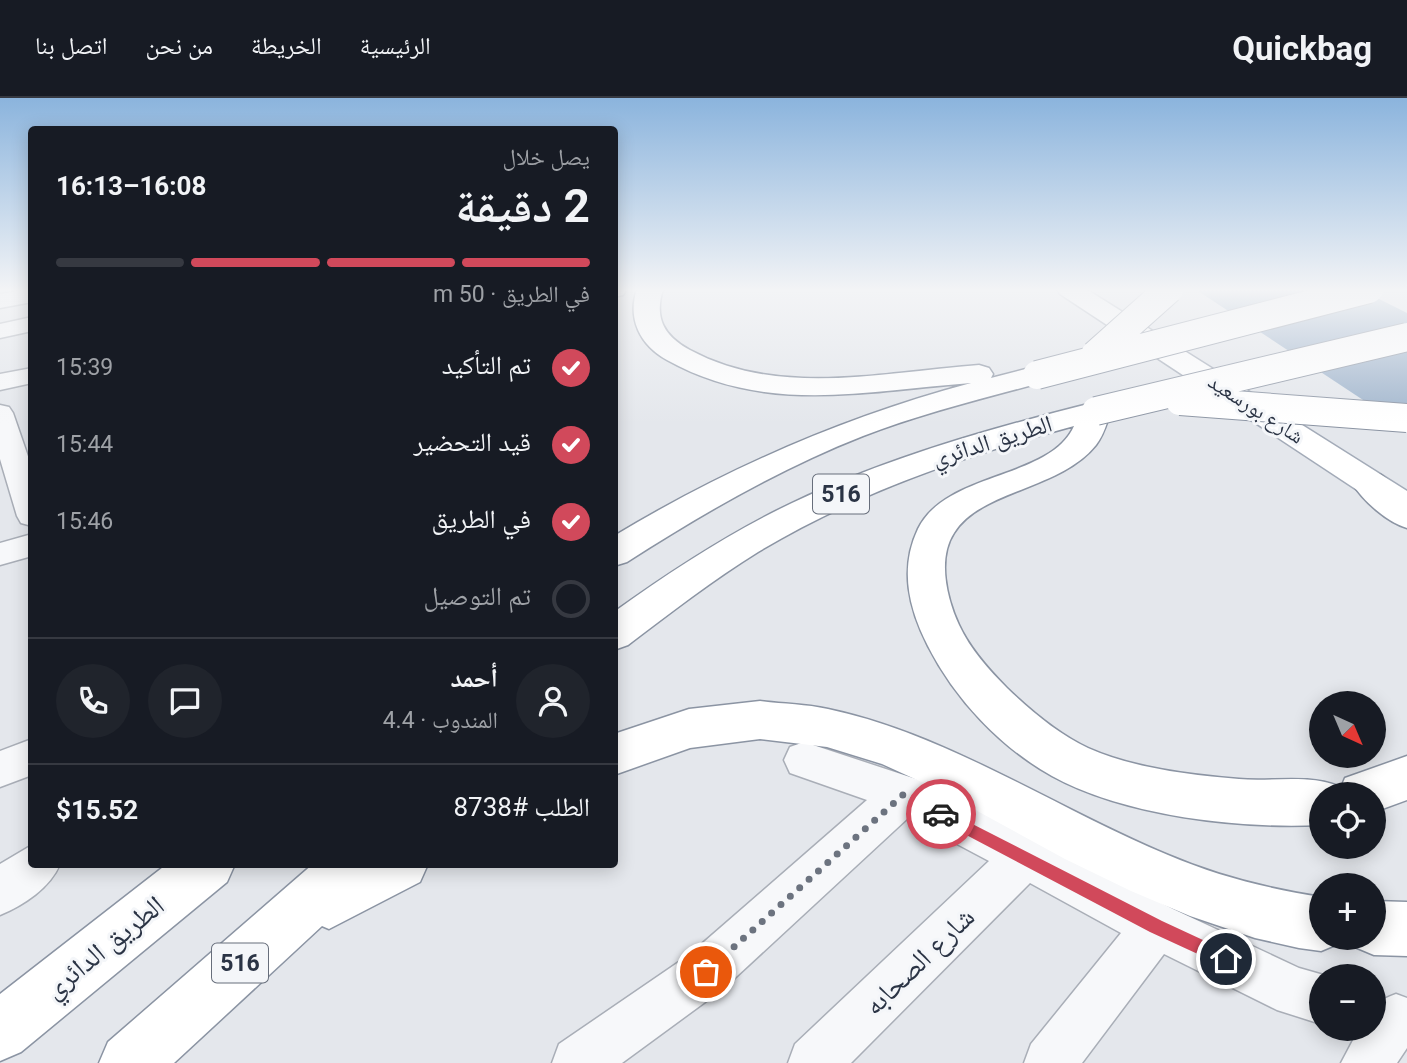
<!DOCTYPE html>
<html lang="ar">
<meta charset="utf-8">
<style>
body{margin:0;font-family:Roboto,"Noto Naskh Arabic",sans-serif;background:#20242c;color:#f1f3f6;direction:rtl;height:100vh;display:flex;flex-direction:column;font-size:26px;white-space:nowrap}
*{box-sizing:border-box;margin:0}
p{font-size:23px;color:#9ea1a6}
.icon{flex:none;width:38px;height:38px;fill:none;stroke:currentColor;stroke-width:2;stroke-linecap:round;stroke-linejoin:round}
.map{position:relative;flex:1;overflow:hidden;direction:ltr}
.panel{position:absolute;left:28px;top:28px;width:590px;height:742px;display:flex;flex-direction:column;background:#171b24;border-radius:7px;box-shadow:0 4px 18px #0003;direction:rtl}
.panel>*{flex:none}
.needle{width:46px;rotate:136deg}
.buttons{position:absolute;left:1309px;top:593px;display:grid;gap:14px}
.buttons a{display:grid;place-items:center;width:77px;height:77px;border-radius:50%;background:#171b24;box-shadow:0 4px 18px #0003;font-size:35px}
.pin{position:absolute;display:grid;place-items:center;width:60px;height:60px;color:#fff;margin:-30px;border:4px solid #fff;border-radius:50%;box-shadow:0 2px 7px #0007}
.courier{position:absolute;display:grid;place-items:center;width:70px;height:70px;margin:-35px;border:5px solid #d1495b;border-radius:50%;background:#fff;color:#222;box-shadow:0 2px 9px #0007}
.headline em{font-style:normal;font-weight:700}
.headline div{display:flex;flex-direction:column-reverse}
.headline{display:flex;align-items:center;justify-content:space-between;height:119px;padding:0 28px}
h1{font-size:46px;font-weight:700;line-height:52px}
.bar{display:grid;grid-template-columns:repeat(4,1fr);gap:10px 7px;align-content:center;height:84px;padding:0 28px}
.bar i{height:9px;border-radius:5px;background:#363941}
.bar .selected{background:#d1495b}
.bar p{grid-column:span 4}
.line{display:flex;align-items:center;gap:18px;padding:0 28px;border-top:2px solid #363941}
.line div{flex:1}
.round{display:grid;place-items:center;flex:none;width:74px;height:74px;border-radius:37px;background:#20242c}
ol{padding:0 28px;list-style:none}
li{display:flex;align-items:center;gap:21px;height:77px}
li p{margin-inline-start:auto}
li .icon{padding:7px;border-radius:50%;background:#d1495b;color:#fff;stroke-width:4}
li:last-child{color:#9ea1a6}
li i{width:38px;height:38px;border:4px solid #363941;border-radius:50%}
header{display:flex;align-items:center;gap:42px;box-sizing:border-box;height:98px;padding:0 35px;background:#171b24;border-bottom:2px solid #363941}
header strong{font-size:33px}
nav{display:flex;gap:38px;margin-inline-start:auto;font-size:24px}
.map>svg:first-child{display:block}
.water{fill:#9fb4cc}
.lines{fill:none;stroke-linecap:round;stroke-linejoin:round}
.minor-casing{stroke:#a9aeb7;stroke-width:3}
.major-casing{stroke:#a3abb8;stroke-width:3}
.highway-casing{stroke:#8b94a3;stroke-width:3}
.minor{fill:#f7f8fa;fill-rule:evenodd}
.major{fill:#fff;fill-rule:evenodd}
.highway{fill:#fff;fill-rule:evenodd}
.highway-bridge-casing{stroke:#8b94a3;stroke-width:30;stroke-linecap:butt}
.highway-bridge{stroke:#fff;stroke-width:28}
.route{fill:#d1495b}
.done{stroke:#6c737f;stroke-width:7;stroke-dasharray:0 12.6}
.labels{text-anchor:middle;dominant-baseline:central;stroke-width:6;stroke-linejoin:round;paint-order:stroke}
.far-street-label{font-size:21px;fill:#2b3445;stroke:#f4f6f9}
.shield{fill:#f4f6f9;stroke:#676e7b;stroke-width:2}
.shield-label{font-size:23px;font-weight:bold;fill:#2b3445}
.street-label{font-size:24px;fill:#2b3445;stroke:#f4f6f9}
.near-street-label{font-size:28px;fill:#2b3445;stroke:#f4f6f9}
</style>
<header>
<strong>Quickbag</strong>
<nav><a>الرئيسية</a><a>الخريطة</a><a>من نحن</a><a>اتصل بنا</a></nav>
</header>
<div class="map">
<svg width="1407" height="965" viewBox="0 0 1407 965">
<rect width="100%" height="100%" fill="#e4e7ec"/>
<path class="water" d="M1195 191H1359L1407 215V331Z"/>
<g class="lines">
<defs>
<path id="minor" d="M32 191V204L0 210V196Z
M32 219V233L0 240V226Z
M32 270V285L0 292V276Z
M0 307 9 309 13 315 32 370V428L21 425 17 418 0 361Z
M32 436V458L0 467V445Z
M32 641V677L0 689V653Z
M804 644 919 682 1173 811 1299 870 1327 878H1321V926L1277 912 1164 856 1082 965H1024L1031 946 1121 835 1030 785 851 965H788L795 946 989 763 908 720 723 891 622 965H552L559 946 689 857 867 702 790 675 784 662 790 649Z
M32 747V766H60C50 790 24 807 0 817V766Z
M1396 896 1407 900V950L1397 965H1341L1359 931H1374C1374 906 1373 905 1396 896Z"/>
<path id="major" d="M1057 191H1086L1407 393V421L1395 417 1060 196Z"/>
<path id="highway" d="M614 191H627L623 197 614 199Z
M637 191H663C654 220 664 238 690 252 779 300 883 274 979 267L989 270 993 276 991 280 1037 268 1047 271 1052 277 1047 283C985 300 923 315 863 338 779 371 702 416 627 464L614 468V438C727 370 844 319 971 285 865 293 765 317 667 262 640 247 627 221 637 191Z
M1096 304 1107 306 1111 313C1107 324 1104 337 1096 347 1060 392 980 392 954 435 937 461 947 501 959 527 970 551 989 572 1007 590 1031 613 1058 636 1088 650 1133 670 1190 677 1239 681 1271 684 1308 676 1338 688L1340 692 1345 680 1407 658V702L1374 714V696H1321V727C1238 731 1125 718 1052 678 1000 649 955 601 928 548 909 511 899 471 918 431 946 373 1050 382 1074 328 964 358 856 395 758 454 713 482 670 515 628 547L614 552V514C671 473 729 435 792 405 889 359 992 330 1096 304Z
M1369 374 1381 377 1407 399V430C1387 424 1363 403 1352 385L1357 377Z
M760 603C782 606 806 606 828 611 950 637 1054 710 1168 757 1217 778 1269 791 1321 799V840H1342L1340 845 1321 853 1299 850 1255 840 1190 818 1131 793 1065 761 939 692 882 666 827 649 760 641 690 650 614 677V636L689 611Z
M167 766H235L227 784 21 954 0 963V896Z
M313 766H428L420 784 329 831 322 828 174 965H99L108 944Z
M1374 803 1407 804V858L1374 857 1355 849 1351 840H1374Z"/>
</defs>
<use href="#minor" class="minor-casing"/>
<use href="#major" class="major-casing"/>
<use href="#highway" class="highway-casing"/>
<use href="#minor" class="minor"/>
<use href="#major" class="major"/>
<use href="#highway" class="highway"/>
<defs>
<path id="highway-bridge" d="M1095 257 1169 191
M1037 277 1369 191
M1180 303 1407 320
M1096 313 1407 239"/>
</defs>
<use href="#highway-bridge" class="highway-bridge-casing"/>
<use href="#highway-bridge" class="highway-bridge"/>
</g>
<linearGradient id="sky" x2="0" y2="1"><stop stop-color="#8bb4dd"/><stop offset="0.59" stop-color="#f3f4f6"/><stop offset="1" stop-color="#f3f4f6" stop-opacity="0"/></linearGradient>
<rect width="1407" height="326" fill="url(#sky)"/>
<path class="route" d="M941 710 1162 823 1231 855 1234 861 1231 867 1226 869 1150 834 936 721 934 716 936 712Z"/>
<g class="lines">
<path class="done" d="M706 874 904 696 941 716"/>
</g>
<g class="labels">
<g class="far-street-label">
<text transform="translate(1256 311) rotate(33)">شارع بورسعيد</text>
</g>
<g class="shield">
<rect x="813" y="376.5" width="56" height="39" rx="5"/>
<rect x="212" y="845.5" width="56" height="39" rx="5"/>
</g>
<g class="shield-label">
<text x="841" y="396">516</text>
<text x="240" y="865">516</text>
</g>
<g class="street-label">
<text transform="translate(992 343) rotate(-17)">الطريق الدائري</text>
</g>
<g class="near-street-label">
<text transform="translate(104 849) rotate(-39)">الطريق الدائري</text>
<text transform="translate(919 863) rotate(-44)">شارع الصحابه</text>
</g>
</g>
</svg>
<div class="buttons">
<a><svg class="needle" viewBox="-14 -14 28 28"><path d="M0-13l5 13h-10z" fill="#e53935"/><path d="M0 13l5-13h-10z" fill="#9ea1a6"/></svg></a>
<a><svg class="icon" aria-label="locate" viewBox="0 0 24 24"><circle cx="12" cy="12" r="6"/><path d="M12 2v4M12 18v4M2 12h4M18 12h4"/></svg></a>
<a>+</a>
<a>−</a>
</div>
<div class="pin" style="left:706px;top:874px;background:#ea580c"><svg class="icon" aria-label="bag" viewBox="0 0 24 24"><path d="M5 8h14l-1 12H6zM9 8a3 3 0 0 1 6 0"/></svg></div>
<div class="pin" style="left:1226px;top:861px;background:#1f2937"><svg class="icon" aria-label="home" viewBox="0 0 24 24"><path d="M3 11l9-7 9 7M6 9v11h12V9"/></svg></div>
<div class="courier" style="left:941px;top:716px"><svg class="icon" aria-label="car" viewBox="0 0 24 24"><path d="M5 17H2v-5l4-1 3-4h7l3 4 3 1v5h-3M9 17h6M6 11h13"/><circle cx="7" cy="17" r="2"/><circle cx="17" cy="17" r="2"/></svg></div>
<section class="panel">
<div class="headline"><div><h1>2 دقيقة</h1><p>يصل خلال</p></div><em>16:08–16:13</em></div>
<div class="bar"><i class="selected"></i><i class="selected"></i><i class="selected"></i><i></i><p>في الطريق · 50 m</p></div>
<ol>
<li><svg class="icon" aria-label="check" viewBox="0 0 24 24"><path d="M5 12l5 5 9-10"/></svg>تم التأكيد<p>15:39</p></li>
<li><svg class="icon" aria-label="check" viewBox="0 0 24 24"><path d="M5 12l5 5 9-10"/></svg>قيد التحضير<p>15:44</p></li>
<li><svg class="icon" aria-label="check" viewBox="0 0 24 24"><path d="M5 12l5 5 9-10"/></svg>في الطريق<p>15:46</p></li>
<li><i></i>تم التوصيل</li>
</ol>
<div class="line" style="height:126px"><a class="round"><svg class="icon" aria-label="person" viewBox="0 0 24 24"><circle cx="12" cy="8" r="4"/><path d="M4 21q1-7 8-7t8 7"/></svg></a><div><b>أحمد</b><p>المندوب · 4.4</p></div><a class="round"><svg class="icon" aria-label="chat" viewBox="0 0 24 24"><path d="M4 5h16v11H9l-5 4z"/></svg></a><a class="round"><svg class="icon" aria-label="phone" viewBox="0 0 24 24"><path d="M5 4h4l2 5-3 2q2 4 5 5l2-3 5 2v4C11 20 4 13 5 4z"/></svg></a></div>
<div class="line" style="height:91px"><div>الطلب #8738</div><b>$15.52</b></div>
</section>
</div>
